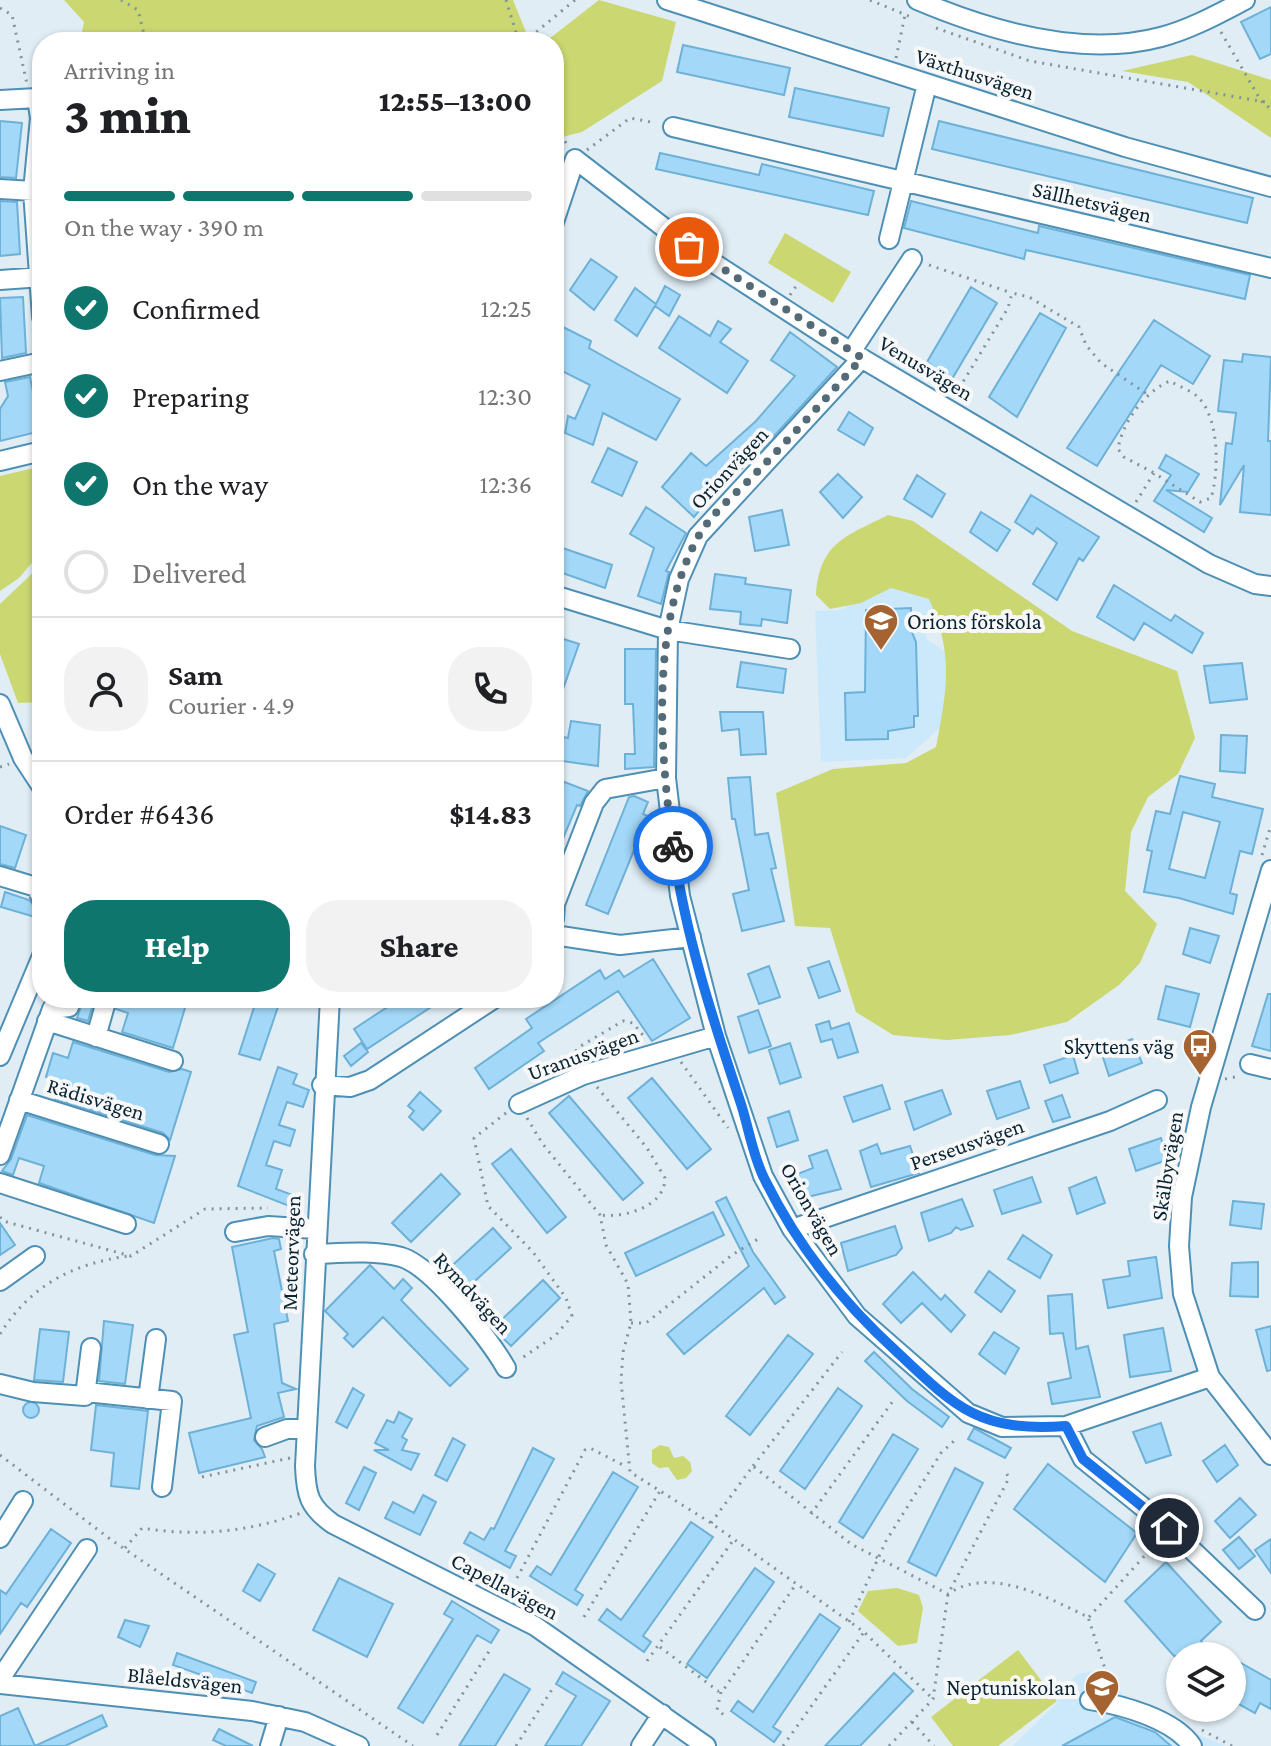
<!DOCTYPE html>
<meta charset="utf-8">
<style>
body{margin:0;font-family:"Crimson Pro",serif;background:#f2f2f2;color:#202124;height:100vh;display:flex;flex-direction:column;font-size:30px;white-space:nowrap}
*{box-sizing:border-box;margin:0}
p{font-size:26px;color:#757577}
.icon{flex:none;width:44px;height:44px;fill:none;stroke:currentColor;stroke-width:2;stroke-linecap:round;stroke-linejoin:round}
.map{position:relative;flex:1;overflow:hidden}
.sheet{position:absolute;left:32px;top:32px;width:532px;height:976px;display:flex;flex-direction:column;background:#fff;border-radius:32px;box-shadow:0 2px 6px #0004}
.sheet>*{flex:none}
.controls{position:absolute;left:1166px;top:1642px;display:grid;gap:16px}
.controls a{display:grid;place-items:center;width:80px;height:80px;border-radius:50%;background:#fff;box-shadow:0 2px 6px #0004;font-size:40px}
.pin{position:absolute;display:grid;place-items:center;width:68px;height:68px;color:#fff;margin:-34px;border:4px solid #fff;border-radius:50%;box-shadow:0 2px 8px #0007}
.courier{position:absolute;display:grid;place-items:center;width:80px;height:80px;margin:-40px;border:6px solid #1a73e8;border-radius:50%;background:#fff;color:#222;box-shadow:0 2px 10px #0007}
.overview em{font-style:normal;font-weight:800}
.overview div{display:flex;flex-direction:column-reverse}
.overview{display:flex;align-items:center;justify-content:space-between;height:136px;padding:0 32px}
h1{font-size:52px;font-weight:800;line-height:60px}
.bar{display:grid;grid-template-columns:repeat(4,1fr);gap:12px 8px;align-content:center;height:96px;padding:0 32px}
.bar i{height:10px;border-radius:6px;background:#e0e0e0}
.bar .on{background:#0f766e}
.bar p{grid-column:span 4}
.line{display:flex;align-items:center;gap:20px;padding:0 32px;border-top:2px solid #e0e0e0}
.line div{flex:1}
.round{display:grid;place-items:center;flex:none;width:84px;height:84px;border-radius:32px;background:#f2f2f2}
ol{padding:0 32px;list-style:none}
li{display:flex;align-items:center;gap:24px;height:88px}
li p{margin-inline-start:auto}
li .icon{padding:8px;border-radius:50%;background:#0f766e;color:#fff;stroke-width:4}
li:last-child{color:#757577}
li i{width:44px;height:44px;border:4px solid #e0e0e0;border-radius:50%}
.button{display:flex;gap:16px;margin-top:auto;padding:16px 32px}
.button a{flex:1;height:92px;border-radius:32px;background:#0f766e;color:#fff;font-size:32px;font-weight:800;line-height:92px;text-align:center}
.button a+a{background:#f2f2f2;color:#202124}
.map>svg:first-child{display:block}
.built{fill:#cce9fb}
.green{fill:#cbd771}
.building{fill:#a3d8f8;stroke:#6eb1d7;stroke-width:2;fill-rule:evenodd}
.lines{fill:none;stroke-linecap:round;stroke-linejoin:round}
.minor-casing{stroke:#4e90b5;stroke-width:22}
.path{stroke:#80949f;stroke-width:3;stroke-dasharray:2 6;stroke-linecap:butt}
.minor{stroke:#fff;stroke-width:18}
.done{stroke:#546a77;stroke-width:8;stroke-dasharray:0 14.4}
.route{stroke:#1a73e8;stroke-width:10}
.labels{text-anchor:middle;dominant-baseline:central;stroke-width:8;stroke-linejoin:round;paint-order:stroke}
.street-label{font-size:22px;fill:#082433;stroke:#f8f8f8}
.poi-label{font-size:22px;fill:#082433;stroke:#f8f8f8;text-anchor:end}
</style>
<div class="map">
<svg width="1271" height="1746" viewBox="0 0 1271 1746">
<rect width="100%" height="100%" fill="#e0edf5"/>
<path class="built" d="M902 559 948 582 925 625 926 639 964 664 978 694 906 758 821 762 815 611 842 610Z
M1099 1670 1110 1676 1129 1705 1225 1746H1013L1057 1703 1062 1690 1077 1674Z"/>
<path class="green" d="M64 0H513L530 42H80L84 22Z
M599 0 676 22 662 81 582 132 554 139V42H545Z
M1192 55 1271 80V138L1188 82 1122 71Z
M785 233 851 272 833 303 768 263Z
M42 466V551L19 578 0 591V476Z
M888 515 913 521 1072 631 1177 671 1195 738 1178 774 1148 797 1131 832 1125 891 1157 924 1140 963 1119 985 1067 1022 1010 1035 947 1040 893 1035 856 1012 830 928 795 926 776 793 833 769 906 763 936 747C947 690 954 654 929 599L891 588 861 603 830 609 816 595C820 542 845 537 888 515Z
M42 564V702L18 703 0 654V604Z
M660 1445 669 1447 674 1458 683 1456 690 1462 692 1471 686 1478 677 1480 668 1467 659 1468 652 1463V1450Z
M897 1588 919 1595 923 1608 917 1643 898 1646 858 1611 868 1591Z
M1018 1650 1057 1701 998 1746H953L931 1717Z"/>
<path class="building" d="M1271 7V54L1260 59 1241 22Z
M683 45 790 68 784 95 677 72Z
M795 88 889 108 883 136 789 117Z
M0 121 22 123 16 178 0 177Z
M939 121 1253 198 1247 223 932 149Z
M660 153 759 175 762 164 874 191 868 215 656 169Z
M0 201 17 202 20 254 0 256Z
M911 201 1038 233 1039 226 1250 275 1245 299 1026 250 1024 259 904 228Z
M591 259 617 277 594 310 570 290Z
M665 286 680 295 669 316 655 306 637 336 615 320 635 288 656 304Z
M971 287 997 303 952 379 927 362Z
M23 297 26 353 2 358 0 298Z
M1040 313 1066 328 1017 417 989 397Z
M679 316 710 336 718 321 731 329 720 342 748 361 727 393 659 348Z
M1154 320 1210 356 1193 384 1161 365 1097 466 1067 448Z
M561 326 591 341 589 348 680 399 656 440 603 413 593 445 565 433 568 416 575 419 590 385 554 367V348Z
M790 332 837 367 754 458 739 471 735 467 694 517 662 487 691 453 706 466 756 421 795 376 771 360Z
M1243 354 1271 357 1268 441H1271V515L1240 512 1244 465 1220 505 1226 443 1232 444 1236 413 1218 411 1224 360 1242 362Z
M30 377 41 431 0 441V409L8 396 5 382Z
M849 412 873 428 864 445 838 430Z
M608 448 637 462 622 496 592 482Z
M1166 455 1199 474 1188 492 1166 490 1212 518 1204 532 1154 501 1171 475 1159 468Z
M838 474 862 497 843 518 820 492Z
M917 475 945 494 932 517 904 499Z
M1031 495 1099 537 1083 561 1079 558 1057 600 1033 584 1057 543 1037 528 1033 534 1015 522Z
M646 507 686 533 666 571 669 572 661 604 638 596 654 548 630 534Z
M782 510 789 545 755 551 749 517Z
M981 512 1010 530 997 551 970 532Z
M554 545 612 565 605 588 554 570Z
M715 574 746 578 745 584 791 590 787 623 762 619 761 626 740 624 741 612 710 609Z
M1114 585 1171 621 1175 615 1203 633 1192 653 1144 623 1134 640 1097 617Z
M911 608V630L916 642 918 716H914V727L888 731V739L846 740 845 693 865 692 866 610Z
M554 636 579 644 556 709H554Z
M625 649H656L654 767 625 769V754H635L633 704H625Z
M741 662 786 669 783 693 737 687Z
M1242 663 1247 699 1210 703 1204 666Z
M720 712H763L766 754 741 755 739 729 722 731Z
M571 721 600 725 598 766 555 760 558 736 568 738Z
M1221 735 1247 736 1245 773 1220 771Z
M1180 776 1215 784 1212 797 1263 809 1252 854 1240 851 1230 893 1237 895 1233 914 1179 898 1144 892 1152 851 1147 850 1156 811 1170 814ZM1183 812 1220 822 1205 878 1169 869Z
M750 777 755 835 768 833 776 868 771 869 784 921 742 931 733 894 749 890 735 819H732L728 778Z
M554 778 588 791 580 806 577 805 554 860V804L558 794 554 793Z
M634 796 648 802 643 814 648 816 608 914 586 905 629 797Z
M0 826 26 835 15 868 0 864Z
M5 892 29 900 37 910 35 917 1 907Z
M1190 928 1219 936 1210 963 1183 954Z
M653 959 690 1018 652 1041 618 991 538 1043 544 1051 489 1089 475 1068 532 1028 526 1019 600 970 605 979 619 970 624 977Z
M829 961 840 991 819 998 808 968Z
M769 966 780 997 759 1004 748 974Z
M1166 986 1199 994 1190 1027 1158 1019Z
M1268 994H1271V1051L1252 1046Z
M84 998H95L88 1021 77 1018Z
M119 998H188L173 1048 122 1032 128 1013 116 1009Z
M257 998H281L260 1060 239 1054Z
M401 998H445L367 1049 354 1029Z
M758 1010 771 1046 749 1053 738 1017Z
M829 1021 831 1029 849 1023 858 1052 838 1058 832 1039 821 1042 816 1025Z
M1132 1039 1142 1063 1109 1076 1101 1051Z
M73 1042 169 1072 182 1069 191 1072 170 1140 163 1133 55 1099 60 1082 46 1077 53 1053 68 1058Z
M361 1043 368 1052 351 1066 344 1056Z
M790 1043 801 1077 780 1084 769 1050Z
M1073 1055 1078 1073 1050 1083 1044 1065Z
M278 1067 297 1074 293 1084 309 1090 303 1107 287 1102 279 1125 295 1130 290 1146 274 1141 266 1165 282 1170 276 1189 301 1198 297 1209 238 1186Z
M652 1078 711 1149 687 1169 628 1098Z
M1020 1081 1029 1108 997 1119 987 1091Z
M882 1085 890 1109 853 1122 844 1097Z
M942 1090 951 1114 914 1130 905 1102Z
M420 1092 441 1111 423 1130 409 1117 414 1111 408 1106Z
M1062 1095 1070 1117 1053 1122 1045 1101Z
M569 1096 643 1183 623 1200 549 1113Z
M789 1111 798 1140 777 1147 768 1118Z
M27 1115 155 1155 175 1156 154 1223 39 1183 44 1166 19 1158 13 1175 2 1171 11 1159Z
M1161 1138 1167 1160 1136 1171 1129 1149Z
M877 1144 881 1154 910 1146 919 1173 871 1187 860 1151Z
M511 1149 566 1217 547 1233 492 1164Z
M827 1150 841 1189 803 1198 795 1175 813 1168 809 1156Z
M441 1174 460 1194 411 1242 392 1223Z
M1032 1177 1041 1202 1002 1214 994 1190Z
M1096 1177 1105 1203 1077 1214 1069 1188Z
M726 1197 753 1252 785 1297 775 1304 764 1288 684 1354 667 1334 749 1266 716 1202Z
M962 1199 973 1226 961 1230 956 1227 951 1233 929 1241 921 1213Z
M1233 1201 1264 1204 1261 1229 1230 1225Z
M713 1212 724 1235 636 1276 625 1253Z
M0 1223 15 1245 0 1255Z
M895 1226 902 1248 896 1255 848 1271 841 1243Z
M493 1228 511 1248 463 1292 444 1273Z
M1023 1235 1052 1255 1040 1278 1008 1259Z
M273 1238 279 1239 281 1249 274 1251 288 1321 274 1324 282 1383 296 1389 278 1393 284 1417 257 1426 254 1440 262 1449 265 1457 199 1473 189 1433 251 1418 234 1335 248 1332 232 1247Z
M1156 1257 1162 1298 1108 1308 1103 1280 1130 1276 1128 1261Z
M1258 1262V1297L1230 1296 1232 1263Z
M370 1265 394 1289 403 1279 412 1288 401 1300 468 1369 450 1386 383 1317 353 1347 344 1338 348 1334 325 1311Z
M989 1271 1015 1291 1001 1312 975 1292Z
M913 1272 941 1300 945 1295 965 1315 951 1332 922 1303 901 1323 883 1304Z
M543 1280 560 1298 511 1346 493 1328Z
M1072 1294 1076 1349 1088 1346 1100 1397 1052 1404 1048 1383 1071 1378 1063 1333 1050 1334 1048 1296Z
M104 1321 133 1325 125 1384 99 1381Z
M1271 1326V1370L1267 1371 1256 1330Z
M1163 1328 1171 1371 1130 1377 1124 1335Z
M40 1329 69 1332 63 1382 34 1380Z
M994 1332 1019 1348 1005 1374 979 1354Z
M788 1335 813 1354 750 1435 726 1416Z
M874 1352 912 1389 949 1417 942 1427 907 1401 865 1361Z
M353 1388 364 1395 347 1428 336 1422Z
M838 1388 862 1406 805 1489 780 1471Z
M23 1410a8 8 0 1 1 16 0a8 8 0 1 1-16 0Z
M96 1405 148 1411 139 1489 111 1486 114 1453 91 1450Z
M399 1412 412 1419 402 1437 407 1440 402 1450 419 1454 411 1470 374 1450H389L375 1443 387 1420 394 1423Z
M1161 1423 1171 1455 1146 1463 1133 1432Z
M974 1428 1011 1448 1005 1458 968 1439Z
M893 1434 918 1449 863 1538 839 1522Z
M453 1438 465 1445 447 1481 435 1475Z
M1225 1445 1238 1465 1217 1482 1203 1461Z
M533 1448 554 1459 505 1551 516 1556 510 1568 464 1543 470 1532 484 1540 491 1528 494 1529Z
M1048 1464 1137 1533 1105 1582 1014 1509Z
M364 1467 376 1473 359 1510 346 1503Z
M955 1468 983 1483 936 1576 908 1562Z
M613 1472 638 1487 575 1590 583 1595 577 1605 530 1576 537 1566 551 1575Z
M423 1495 436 1502 420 1535 385 1518 393 1502 414 1513Z
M1240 1498 1256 1515 1230 1538 1215 1521Z
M691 1522 713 1537 643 1636 651 1642 644 1652 599 1620 607 1609 621 1620Z
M51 1529 71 1543 27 1607 21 1603 0 1634V1590L6 1594Z
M1239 1537 1255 1556 1239 1569 1223 1550Z
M1271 1539V1573L1255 1550Z
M1166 1562 1221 1622 1201 1641 1205 1647 1195 1656H1174L1125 1601Z
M258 1564 275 1574 260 1601 243 1591Z
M755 1568 774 1582 707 1678 687 1664Z
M339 1578 393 1604 367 1657 313 1630Z
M452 1601 499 1630 491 1643 477 1635 423 1723 398 1708 453 1619 444 1614Z
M820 1614 840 1628 773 1727 781 1732 774 1742 731 1711 738 1701 753 1712Z
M125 1620 149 1626 140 1647 118 1637Z
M177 1653 256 1682 252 1693 173 1665Z
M1232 1658 1271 1680V1709L1260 1703 1255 1713 1237 1703 1242 1693 1232 1688Z
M563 1672 610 1701 581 1746H545L576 1696 556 1684Z
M894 1673 913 1691 860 1746H825Z
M504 1674 530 1689 495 1746H459Z
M18 1708 35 1746 102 1715 107 1726 65 1746H0V1716Z
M1115 1717 1155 1732 1171 1746H1062Z
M219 1729 253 1746H226L213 1740Z"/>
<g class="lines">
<defs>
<path id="minor" d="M667 0 1125 147 1271 187
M917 0C990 31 1082 58 1161 37 1191 29 1218 14 1245 0
M0 100 37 98 40 118 33 191 42 317
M673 127 1271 268
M0 189 33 191
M554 222 575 159 689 247 851 352 1209 564 1255 584 1271 586
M889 239 927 84
M0 280 42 277
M851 352 912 259
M862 358 698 536 679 579 668 630 666 778 680 896 716 1036 763 1176 792 1229 857 1316 968 1413 1002 1427 1066 1426 1210 1377
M0 371 42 362
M0 461 42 451
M554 595 668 630 790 649
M0 704 23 758 42 787
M1271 870 1201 1107 1182 1197 1179 1246 1183 1294 1210 1377 1271 1455
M0 876 36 887 42 899
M554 919 555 904 594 803 605 789 666 778
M554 935 620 945 691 937
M330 998 305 1466C306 1495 309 1507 333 1524L535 1626 706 1746
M47 1021 173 1061
M96 1037 107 998
M0 1056 42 956
M1250 1064 1271 1069
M322 1085 350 1087 370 1080 495 998
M19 1100 159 1144
M519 1104 583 1075 716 1036
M0 1155 52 1009 69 1007 72 998
M0 1183 126 1224
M792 1229 1110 1121 1157 1100
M235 1232 268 1226 316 1229
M314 1254C343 1253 373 1250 401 1257 432 1266 490 1340 506 1368
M0 1281 35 1256
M0 1384 33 1392 85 1396 91 1348
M86 1392 172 1401 162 1487
M148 1399 156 1339
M1066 1426 1083 1459 1169 1528 1255 1610
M265 1437 287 1429H306
M0 1538 23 1501
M0 1679 87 1549
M0 1684 252 1711 305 1722 359 1746
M1090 1700C1122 1705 1174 1719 1192 1746
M270 1746 279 1716
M641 1746 662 1714"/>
</defs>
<use href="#minor" class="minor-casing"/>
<path class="path" d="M121 0 138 10 146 42
M506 0 519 42
M870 0 911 17
M0 8 12 15 27 84
M936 28 1030 61 1271 103
M1221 32 1261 101 1271 109
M524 42 575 0
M896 58 905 15
M554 120 567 145
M587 150 630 118 656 123
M929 265 1012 293
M790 295 799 282
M955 395 1008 308 1012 293 1029 297 1079 327 1086 345 1101 363 1147 394
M1136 502 1154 473 1200 502 1211 498C1219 472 1220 419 1198 397 1192 391 1178 386 1170 381 1145 391 1122 423 1118 449L1124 457 1154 473
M0 767 9 764
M1262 855 1271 825
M681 1062 728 1128
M566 1064 579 1047 623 1021 633 1023 646 1039
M1225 1079 1240 1076
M597 1087 647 1148 665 1178C665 1207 624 1218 600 1215
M506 1113 474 1138 488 1206 533 1252 566 1298 572 1316 556 1335 519 1360
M527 1118 542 1143 600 1215 606 1245 628 1284 631 1323 623 1352 621 1381 630 1472 711 1523 864 1632 933 1699
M0 1217 3 1221 131 1256 205 1209 268 1208
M631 1323H646L732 1255 758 1239
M0 1334C31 1285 72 1264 128 1256
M0 1455 110 1539 413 1746
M753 1466 842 1352
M202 1477 290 1458
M811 1514 893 1401
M711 1523 753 1466 851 1544 948 1594C990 1565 1048 1598 1088 1617L1108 1678 1117 1687
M125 1548 142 1528C198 1537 248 1532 301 1513
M517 1578 585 1450 590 1448 627 1467
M584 1617 660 1491
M1089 1617 1159 1540
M849 1622 886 1541 941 1453 955 1440
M660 1647 718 1691 724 1689 796 1584
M647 1661 734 1539
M721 1692 717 1710 724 1715
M912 1722 934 1746
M1202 1730 1232 1746
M437 1735 491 1648
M516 1746 553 1688
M783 1746 864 1632
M889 1746 933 1699 948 1594 1009 1478 1004 1469"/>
<use href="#minor" class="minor"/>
</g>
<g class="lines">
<path class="done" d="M673 846C660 752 650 626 697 539 710 514 739 491 758 471 794 434 828 396 862 358L689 247"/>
<path class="route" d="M673 846C685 935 713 1020 741 1104 749 1129 753 1157 765 1180 798 1247 842 1302 897 1352 957 1409 980 1432 1066 1426L1083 1459 1169 1528"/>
</g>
<defs>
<symbol id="school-pin" viewBox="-11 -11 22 30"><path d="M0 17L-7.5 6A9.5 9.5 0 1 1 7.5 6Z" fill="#a66332" stroke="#f8f8f8"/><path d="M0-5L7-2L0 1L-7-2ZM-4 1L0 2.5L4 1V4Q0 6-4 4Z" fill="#fff"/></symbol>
<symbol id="bus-pin" viewBox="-11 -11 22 30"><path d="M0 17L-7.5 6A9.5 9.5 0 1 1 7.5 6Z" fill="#a66332" stroke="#f8f8f8"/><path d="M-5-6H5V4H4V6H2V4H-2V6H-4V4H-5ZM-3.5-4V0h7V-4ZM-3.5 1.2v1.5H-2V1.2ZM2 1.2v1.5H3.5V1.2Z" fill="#fff"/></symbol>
</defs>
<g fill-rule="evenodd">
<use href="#school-pin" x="861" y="601" width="40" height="54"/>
<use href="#bus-pin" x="1180" y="1026" width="40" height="54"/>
<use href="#school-pin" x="1082" y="1667" width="40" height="54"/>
</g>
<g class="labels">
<g class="street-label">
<text transform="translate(975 74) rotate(18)">Växthusvägen</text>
<text transform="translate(1092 202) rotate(13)">Sällhetsvägen</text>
<text transform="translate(926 368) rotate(31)">Venusvägen</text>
<text transform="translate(729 468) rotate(-47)">Orionvägen</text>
<text transform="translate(583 1054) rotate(-20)">Uranusvägen</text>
<text transform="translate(96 1099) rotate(17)">Rädisvägen</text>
<text transform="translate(967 1144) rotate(-19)">Perseusvägen</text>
<text transform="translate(1167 1166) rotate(-81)">Skälbyvägen</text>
<text transform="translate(812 1209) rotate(60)">Orionvägen</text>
<text transform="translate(291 1253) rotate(-88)">Meteorvägen</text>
<text transform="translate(473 1293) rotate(47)">Rymdvägen</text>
<text transform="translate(505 1586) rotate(28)">Capellavägen</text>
<text transform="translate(185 1680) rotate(6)">Blåeldsvägen</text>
</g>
<g class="poi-label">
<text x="907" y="621" text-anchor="start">Orions förskola</text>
<text x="1174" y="1046">Skyttens väg</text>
<text x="1076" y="1687">Neptuniskolan</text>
</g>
</g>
</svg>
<div class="controls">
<a><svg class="icon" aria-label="layers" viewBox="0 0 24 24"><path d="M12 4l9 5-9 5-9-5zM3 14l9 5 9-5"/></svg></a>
</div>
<div class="pin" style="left:689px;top:247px;background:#ea580c"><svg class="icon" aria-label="bag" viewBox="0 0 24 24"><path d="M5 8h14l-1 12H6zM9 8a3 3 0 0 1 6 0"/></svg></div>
<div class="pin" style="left:1169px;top:1528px;background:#1f2937"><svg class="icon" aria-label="home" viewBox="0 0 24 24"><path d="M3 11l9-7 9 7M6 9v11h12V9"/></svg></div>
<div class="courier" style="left:673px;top:846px"><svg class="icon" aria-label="bike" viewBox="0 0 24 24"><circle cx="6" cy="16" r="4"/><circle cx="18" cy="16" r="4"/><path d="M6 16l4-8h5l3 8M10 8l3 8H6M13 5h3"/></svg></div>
<section class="sheet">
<div class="overview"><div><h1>3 min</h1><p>Arriving in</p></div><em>12:55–13:00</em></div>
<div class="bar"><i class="on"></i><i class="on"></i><i class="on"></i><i></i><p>On the way · 390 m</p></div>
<ol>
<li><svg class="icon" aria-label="check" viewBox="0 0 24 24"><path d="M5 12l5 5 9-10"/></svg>Confirmed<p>12:25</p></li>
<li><svg class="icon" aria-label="check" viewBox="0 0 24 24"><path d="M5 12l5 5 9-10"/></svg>Preparing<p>12:30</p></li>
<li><svg class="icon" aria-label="check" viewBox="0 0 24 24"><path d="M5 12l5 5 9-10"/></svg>On the way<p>12:36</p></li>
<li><i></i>Delivered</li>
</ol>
<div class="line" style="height:144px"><a class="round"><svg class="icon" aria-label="person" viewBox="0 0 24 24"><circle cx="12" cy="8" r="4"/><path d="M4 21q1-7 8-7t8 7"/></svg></a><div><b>Sam</b><p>Courier · 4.9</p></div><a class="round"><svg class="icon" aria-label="phone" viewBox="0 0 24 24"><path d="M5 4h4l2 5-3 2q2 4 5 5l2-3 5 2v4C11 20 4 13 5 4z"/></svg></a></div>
<div class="line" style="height:104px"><div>Order #6436</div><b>$14.83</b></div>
<div class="button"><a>Help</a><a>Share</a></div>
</section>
</div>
